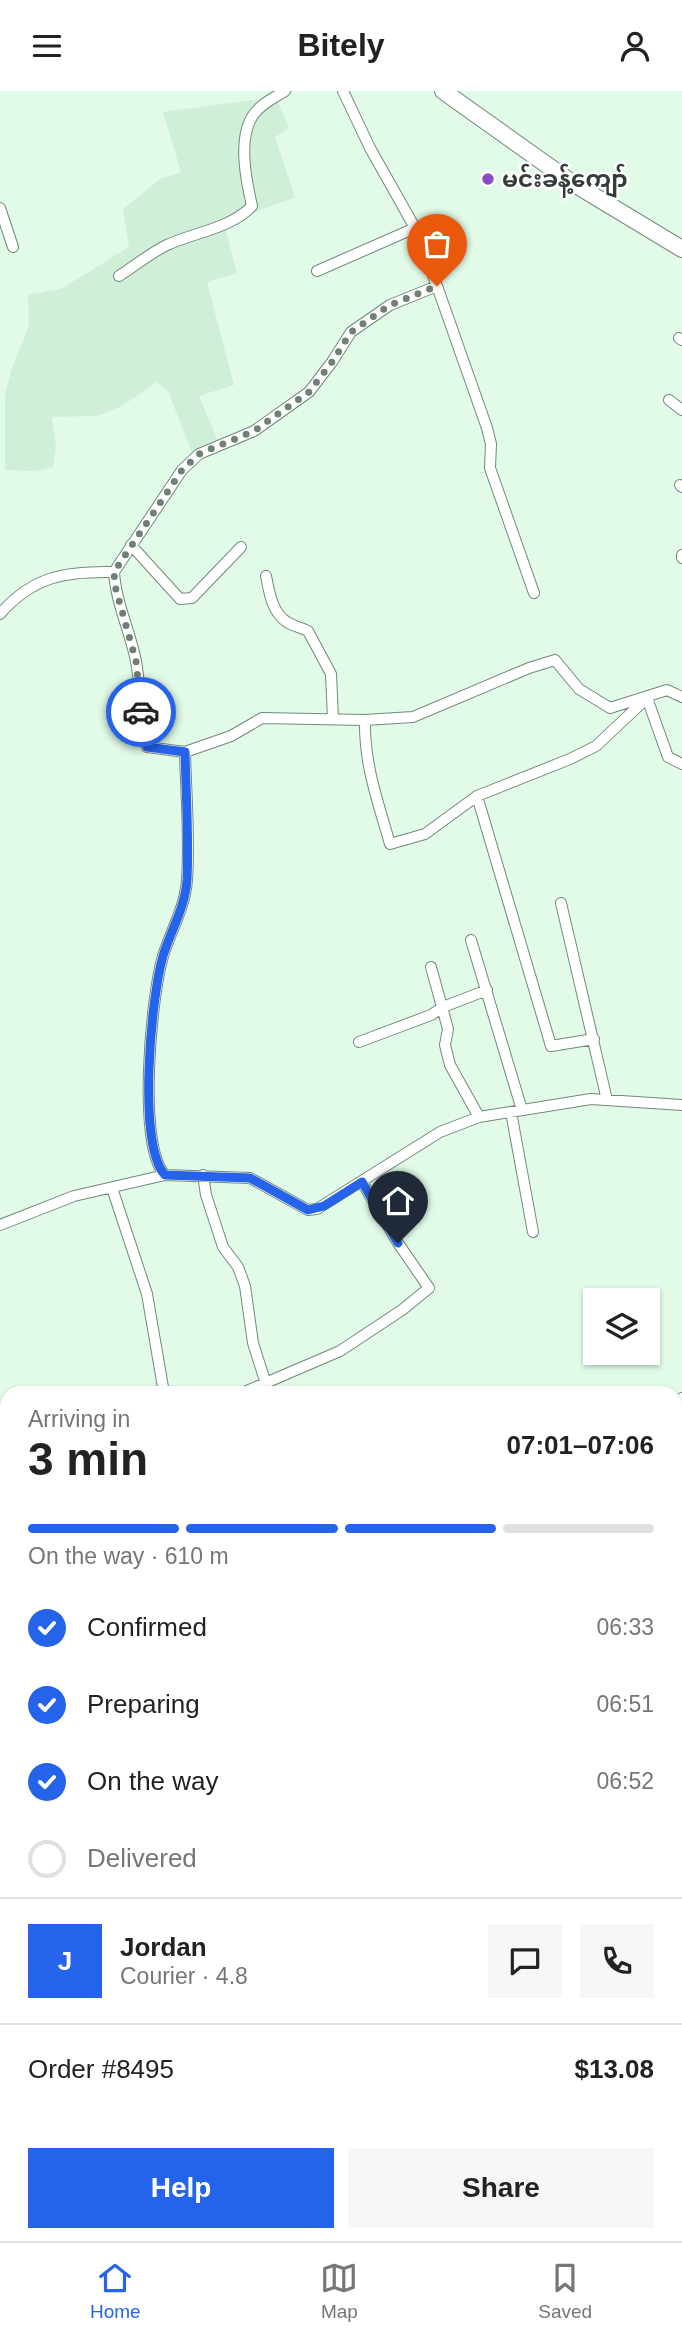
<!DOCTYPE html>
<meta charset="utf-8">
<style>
body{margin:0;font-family:Arial,"Noto Sans Myanmar",sans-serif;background:#f6f6f6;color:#222;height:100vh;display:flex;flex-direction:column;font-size:26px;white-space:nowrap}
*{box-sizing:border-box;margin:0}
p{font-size:23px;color:#767676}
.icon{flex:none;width:38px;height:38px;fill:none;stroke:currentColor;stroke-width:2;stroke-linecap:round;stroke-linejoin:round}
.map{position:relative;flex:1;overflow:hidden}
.drawer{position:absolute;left:0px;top:1295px;width:682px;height:856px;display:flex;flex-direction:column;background:#fff;border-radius:21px 21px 0 0;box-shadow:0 2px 5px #0004}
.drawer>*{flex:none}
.buttons{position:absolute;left:583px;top:1197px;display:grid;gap:14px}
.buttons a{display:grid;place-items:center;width:77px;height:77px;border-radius:0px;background:#fff;box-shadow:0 2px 5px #0004;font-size:35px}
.pin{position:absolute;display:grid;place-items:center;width:60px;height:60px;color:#fff;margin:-72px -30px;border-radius:50% 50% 50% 0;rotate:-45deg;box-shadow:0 0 7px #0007}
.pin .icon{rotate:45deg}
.courier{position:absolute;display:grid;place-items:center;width:70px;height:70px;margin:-35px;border:5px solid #2563eb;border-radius:50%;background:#fff;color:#222;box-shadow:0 2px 9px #0007}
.headline em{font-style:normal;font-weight:700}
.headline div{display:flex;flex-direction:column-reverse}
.headline{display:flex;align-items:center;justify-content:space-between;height:119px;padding:0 28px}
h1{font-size:46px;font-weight:700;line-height:52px}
.bar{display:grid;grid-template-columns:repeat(4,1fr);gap:10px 7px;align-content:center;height:84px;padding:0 28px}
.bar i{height:9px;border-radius:5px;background:#e0e0e0}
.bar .active{background:#2563eb}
.bar p{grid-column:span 4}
.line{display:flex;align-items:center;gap:18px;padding:0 28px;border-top:2px solid #e0e0e0}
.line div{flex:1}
.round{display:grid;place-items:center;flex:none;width:74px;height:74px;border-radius:0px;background:#f6f6f6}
ol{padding:0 28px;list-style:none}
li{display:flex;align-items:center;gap:21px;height:77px}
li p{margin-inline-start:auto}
li .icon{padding:7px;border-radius:50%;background:#2563eb;color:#fff;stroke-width:4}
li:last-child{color:#767676}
li i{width:38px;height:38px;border:4px solid #e0e0e0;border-radius:50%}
.primary-button{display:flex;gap:14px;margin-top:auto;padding:14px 28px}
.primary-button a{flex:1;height:80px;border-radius:0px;background:#2563eb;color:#fff;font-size:28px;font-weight:700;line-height:80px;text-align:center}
.primary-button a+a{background:#f6f6f6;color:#222}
header{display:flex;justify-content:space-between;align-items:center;height:91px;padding:0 28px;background:#fff;font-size:32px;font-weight:700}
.tab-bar{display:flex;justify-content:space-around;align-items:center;height:98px;border-top:2px solid #e0e0e0;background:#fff;font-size:19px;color:#767676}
.tab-bar a{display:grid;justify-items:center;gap:4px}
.tab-bar .active{color:#2563eb}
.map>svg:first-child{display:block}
.built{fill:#d0efd8}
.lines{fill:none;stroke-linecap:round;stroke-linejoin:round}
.river{stroke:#7abd8f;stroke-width:16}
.minor-casing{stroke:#728978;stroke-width:12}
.trunk-casing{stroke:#728978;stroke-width:18}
.minor{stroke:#fff;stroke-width:10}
.trunk{stroke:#fff;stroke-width:16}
.done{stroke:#718075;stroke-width:7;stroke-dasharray:0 12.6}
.route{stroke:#2563eb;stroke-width:9}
.poi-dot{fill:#884ec4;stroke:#fff;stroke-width:2.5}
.labels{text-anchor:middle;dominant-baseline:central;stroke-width:5;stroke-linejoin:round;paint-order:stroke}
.poi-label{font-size:23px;font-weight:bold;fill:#343e36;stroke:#fff;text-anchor:start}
</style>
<header><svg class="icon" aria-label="menu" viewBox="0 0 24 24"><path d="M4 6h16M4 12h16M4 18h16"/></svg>Bitely<svg class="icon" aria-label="person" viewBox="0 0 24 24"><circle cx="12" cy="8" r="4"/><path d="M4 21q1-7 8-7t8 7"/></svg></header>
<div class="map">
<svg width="682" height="2150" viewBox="0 0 682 2150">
<rect width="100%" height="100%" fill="#e2fbe9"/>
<path class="built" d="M271 0H286L277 8 289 37 275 46 295 106 224 133 237 182 207 191 234 294 199 305 218 350 192 362 168 300 157 291 122 315 97 325 52 326 56 357 53 376 35 380 5 379V304L11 280 29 234 28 204 61 198 129 156 123 118 160 88 181 81 163 21 259 8Z"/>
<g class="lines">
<path class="river" d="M0 1349 7 1359
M537 2144 542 2150"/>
<defs>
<path id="minor" d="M343 0 370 57 415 137 437 195
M0 117 13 156
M317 180 415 137
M119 185C135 175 150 162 167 154 195 141 230 138 252 115 246 89 237 46 254 23 262 12 274 7 285 0
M679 247 682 249
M669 309 682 319
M680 394 682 396
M131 454 180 508 192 507 241 456
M682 464V467
M266 485C269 500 272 522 287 531 293 535 302 537 308 540L331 583 333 628
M534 502 490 377 491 353 487 337 437 195 390 214 351 241 332 271 309 301 254 340 199 363 182 379 114 481C116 512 130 540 136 570 141 599 140 628 147 656L185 661 231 645 262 627 365 629 413 626 529 577 555 569 579 598 610 617 667 599 682 606
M0 523C33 485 66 480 114 481
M365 629C364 673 378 711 390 753L425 743 477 705
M561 812 607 1009
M471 849 522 1019
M431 876 448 938 445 954 450 974 479 1026
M594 948 551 955 477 705 570 668 596 655 647 607 668 666 682 673
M359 951 431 924 443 916 487 899
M511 1021 533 1141
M165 1084C137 1055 151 906 163 865 171 839 185 817 187 789 190 747 186 704 185 661
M203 1084 206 1104 223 1156 238 1176 245 1195 253 1252 266 1293
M112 1097 147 1203 164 1302
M0 1134 74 1105 165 1084 250 1087 308 1119 317 1118 440 1041 479 1026 591 1008 682 1014
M242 1302 340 1260 402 1219 429 1197 398 1152 362 1091
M676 1321 682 1307
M676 1669H682"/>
<path id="trunk" d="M443 0 571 91 682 158"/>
</defs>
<use href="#minor" class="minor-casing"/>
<use href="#trunk" class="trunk-casing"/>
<use href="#minor" class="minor"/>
<use href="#trunk" class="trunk"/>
</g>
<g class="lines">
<path class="done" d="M141 621 136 570 115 495 114 481 182 379 199 363 254 340 309 301 332 271 351 241 390 214 437 195"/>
<path class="route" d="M141 621 147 656 185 661C186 703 189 747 187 789 185 817 171 839 163 865 151 906 137 1054 165 1084L250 1087 308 1119 324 1115 362 1091 398 1152"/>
</g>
<circle class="poi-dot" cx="488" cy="88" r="7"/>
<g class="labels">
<g class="poi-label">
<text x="502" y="88">မင်းခန့်ကျော်</text>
</g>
</g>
</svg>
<div class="buttons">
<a><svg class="icon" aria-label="layers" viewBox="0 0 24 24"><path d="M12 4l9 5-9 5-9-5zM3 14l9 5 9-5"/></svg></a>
</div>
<div class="pin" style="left:437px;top:195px;background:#ea580c"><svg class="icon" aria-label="bag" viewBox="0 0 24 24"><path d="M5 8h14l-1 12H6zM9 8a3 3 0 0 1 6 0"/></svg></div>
<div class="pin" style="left:398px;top:1152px;background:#1f2937"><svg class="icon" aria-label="home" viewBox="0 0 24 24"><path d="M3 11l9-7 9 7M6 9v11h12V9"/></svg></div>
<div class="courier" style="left:141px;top:621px"><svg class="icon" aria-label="car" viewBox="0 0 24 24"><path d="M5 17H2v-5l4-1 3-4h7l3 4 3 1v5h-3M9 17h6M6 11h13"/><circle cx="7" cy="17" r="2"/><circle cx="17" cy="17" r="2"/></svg></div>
<section class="drawer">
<div class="headline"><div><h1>3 min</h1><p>Arriving in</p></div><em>07:01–07:06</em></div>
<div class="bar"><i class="active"></i><i class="active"></i><i class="active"></i><i></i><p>On the way · 610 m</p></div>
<ol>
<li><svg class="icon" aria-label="check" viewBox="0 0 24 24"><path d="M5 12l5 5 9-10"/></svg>Confirmed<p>06:33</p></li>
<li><svg class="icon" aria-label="check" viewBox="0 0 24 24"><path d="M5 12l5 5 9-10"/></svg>Preparing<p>06:51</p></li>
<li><svg class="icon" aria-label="check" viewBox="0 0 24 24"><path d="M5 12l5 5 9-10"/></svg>On the way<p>06:52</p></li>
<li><i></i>Delivered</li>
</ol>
<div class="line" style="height:126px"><b class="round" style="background:#2563eb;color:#fff">J</b><div><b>Jordan</b><p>Courier · 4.8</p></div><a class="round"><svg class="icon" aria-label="chat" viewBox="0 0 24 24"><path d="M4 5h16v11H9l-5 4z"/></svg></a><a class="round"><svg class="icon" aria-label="phone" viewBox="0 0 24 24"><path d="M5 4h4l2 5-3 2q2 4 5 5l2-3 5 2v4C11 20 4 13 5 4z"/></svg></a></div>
<div class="line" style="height:91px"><div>Order #8495</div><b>$13.08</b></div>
<div class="primary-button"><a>Help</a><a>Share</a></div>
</section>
</div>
<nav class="tab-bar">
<a class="active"><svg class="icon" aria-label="home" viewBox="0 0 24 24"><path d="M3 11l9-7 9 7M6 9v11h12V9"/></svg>Home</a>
<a><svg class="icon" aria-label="map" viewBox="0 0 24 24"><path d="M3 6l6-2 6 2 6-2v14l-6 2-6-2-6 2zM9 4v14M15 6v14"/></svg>Map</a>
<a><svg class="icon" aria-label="saved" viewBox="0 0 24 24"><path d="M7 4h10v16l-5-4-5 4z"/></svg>Saved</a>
</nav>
